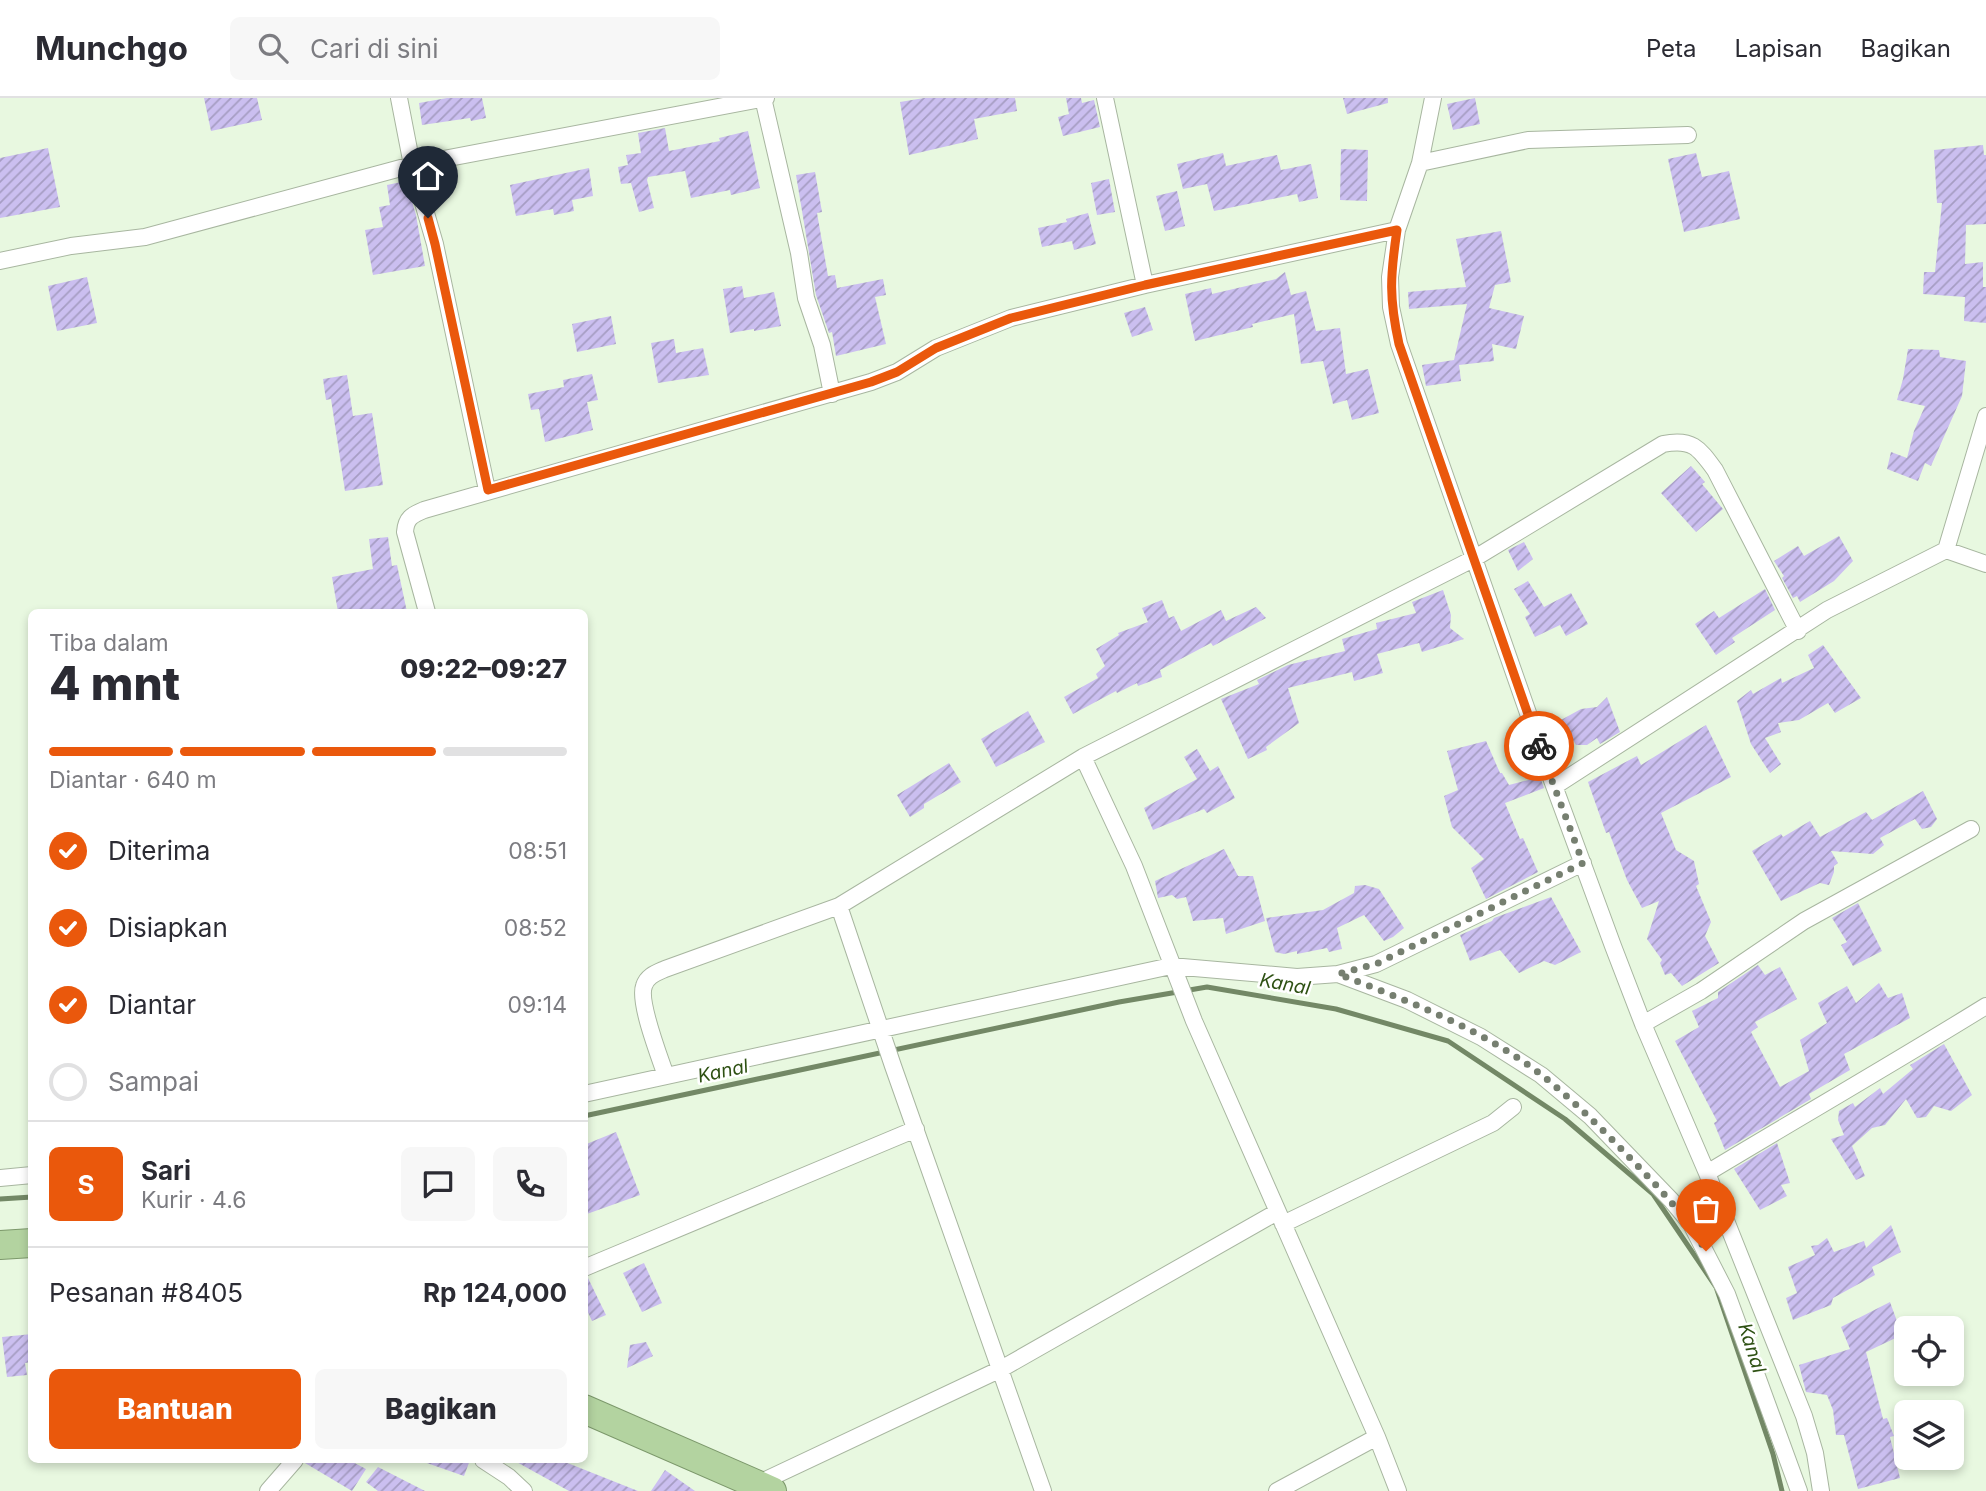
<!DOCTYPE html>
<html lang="id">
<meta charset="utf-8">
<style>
body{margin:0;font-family:Inter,sans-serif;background:#f7f7f7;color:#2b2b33;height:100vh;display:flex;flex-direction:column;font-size:26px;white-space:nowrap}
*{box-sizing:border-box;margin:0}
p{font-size:23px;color:#7c7c81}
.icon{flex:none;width:38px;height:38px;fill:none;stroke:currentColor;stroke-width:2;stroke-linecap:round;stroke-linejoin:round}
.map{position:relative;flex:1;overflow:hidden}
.panel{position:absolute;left:28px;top:511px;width:560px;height:854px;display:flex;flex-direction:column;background:#fff;border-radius:10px;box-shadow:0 4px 10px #0003}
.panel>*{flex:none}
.buttons{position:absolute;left:1894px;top:1218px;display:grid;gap:14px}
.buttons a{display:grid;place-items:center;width:70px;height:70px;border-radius:10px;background:#fff;box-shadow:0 4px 10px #0003;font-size:35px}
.pin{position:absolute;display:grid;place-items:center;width:60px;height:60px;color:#fff;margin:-72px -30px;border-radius:50% 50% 50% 0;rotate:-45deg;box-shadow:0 0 7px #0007}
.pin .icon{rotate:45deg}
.courier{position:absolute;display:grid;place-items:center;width:70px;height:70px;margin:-35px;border:5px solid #ea580c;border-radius:50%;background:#fff;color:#222;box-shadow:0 2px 9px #0007}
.head em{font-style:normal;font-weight:800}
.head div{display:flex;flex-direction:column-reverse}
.head{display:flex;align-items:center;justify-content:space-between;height:119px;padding:0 21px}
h1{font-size:46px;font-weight:800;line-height:52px}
.bar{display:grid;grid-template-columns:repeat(4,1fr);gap:10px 7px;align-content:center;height:84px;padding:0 21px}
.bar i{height:9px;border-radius:5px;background:#e1e1e2}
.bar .selected{background:#ea580c}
.bar p{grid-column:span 4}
.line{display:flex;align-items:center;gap:18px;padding:0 21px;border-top:2px solid #e1e1e2}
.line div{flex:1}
.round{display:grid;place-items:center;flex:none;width:74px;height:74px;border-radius:10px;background:#f7f7f7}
ol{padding:0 21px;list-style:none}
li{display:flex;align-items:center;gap:21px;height:77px}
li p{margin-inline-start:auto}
li .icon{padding:7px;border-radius:50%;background:#ea580c;color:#fff;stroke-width:4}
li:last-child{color:#7c7c81}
li i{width:38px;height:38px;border:4px solid #e1e1e2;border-radius:50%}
.primary-button{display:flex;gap:14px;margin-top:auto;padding:14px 21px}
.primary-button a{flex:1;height:80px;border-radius:10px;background:#ea580c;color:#fff;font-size:28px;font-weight:800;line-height:80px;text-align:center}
.primary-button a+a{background:#f7f7f7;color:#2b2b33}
header{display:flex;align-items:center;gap:42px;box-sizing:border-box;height:98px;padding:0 35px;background:#fff;border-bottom:2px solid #e1e1e2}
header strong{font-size:33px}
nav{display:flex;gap:38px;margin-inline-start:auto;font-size:24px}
.search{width:490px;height:63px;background:#f7f7f7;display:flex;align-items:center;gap:18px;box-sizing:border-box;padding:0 24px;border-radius:10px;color:#7c7c81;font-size:26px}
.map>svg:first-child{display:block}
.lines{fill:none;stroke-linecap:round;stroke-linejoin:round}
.stream{stroke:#738866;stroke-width:5}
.building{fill:url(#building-hatch)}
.minor-casing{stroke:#a8b6a0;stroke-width:18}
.trunk-casing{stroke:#7c986b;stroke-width:30}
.minor{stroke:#fff;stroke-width:16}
.trunk{stroke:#b3d3a0;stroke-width:28}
.done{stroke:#767f70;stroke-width:7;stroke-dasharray:0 12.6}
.route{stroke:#ea580c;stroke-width:9}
.labels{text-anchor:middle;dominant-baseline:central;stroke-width:5;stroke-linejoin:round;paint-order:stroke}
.water-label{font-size:19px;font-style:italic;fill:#2e5113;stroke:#fff}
</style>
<header>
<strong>Munchgo</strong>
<div class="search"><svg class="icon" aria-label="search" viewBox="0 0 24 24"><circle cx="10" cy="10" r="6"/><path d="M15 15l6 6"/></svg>Cari di sini</div>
<nav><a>Peta</a><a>Lapisan</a><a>Bagikan</a></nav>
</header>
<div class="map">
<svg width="1986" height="1393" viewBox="0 0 1986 1393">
<defs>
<pattern id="building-hatch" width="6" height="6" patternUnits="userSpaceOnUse" patternTransform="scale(1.75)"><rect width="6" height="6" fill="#cbbff0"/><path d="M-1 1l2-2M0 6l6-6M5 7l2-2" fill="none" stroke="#a69dc3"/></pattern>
</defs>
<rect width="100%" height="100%" fill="#e8f8e0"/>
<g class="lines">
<path class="stream" d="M584 1018 1119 904 1207 889 1336 911 1448 943 1565 1021 1653 1096 1716 1189 1773 1356 1782 1393
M0 1101 32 1099"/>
</g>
<path class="building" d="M204 0H257L262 22 211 33Z
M447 0H482L486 20 471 23 470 20 422 27 419 5Z
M924 0H1015L1017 13 974 21 978 41 909 57 900 4Z
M1066 0H1081L1082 5 1094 2 1100 29 1063 38 1058 19 1069 16Z
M1343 0H1388V5L1347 16Z
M1475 0 1480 26 1453 32 1447 6Z
M665 30 669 53 720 43 719 40 748 33 760 90 731 97 730 92 691 100 685 73 648 79 647 82 654 110 639 114 631 85 621 86 618 69 628 67 626 57 641 55 638 35Z
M1983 47 1984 57H1986V126L1966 127 1965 166 1983 164V189H1986V225L1964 223 1965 199 1923 196 1924 174H1935L1942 105H1937L1934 52Z
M48 50 60 109 0 120V60Z
M1341 51 1368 52 1367 103 1340 102Z
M1223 55 1226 68 1277 57 1281 72 1311 66 1318 100 1299 104 1297 96 1214 113 1207 86 1183 91 1177 66Z
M1696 55 1702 79 1729 73 1740 121 1684 134 1668 61Z
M589 70 593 98 572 102 574 113 554 117 553 111 516 118 510 87Z
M815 74 822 114 817 115 828 178 835 177 837 190 883 181 886 197 875 199 886 246 836 258 832 234 829 235 816 197 796 77Z
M1109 81 1115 114 1097 117 1091 85Z
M406 83 416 117 425 168 373 177 365 132 383 129 379 109 390 107 387 87Z
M1177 93 1185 128 1165 133 1156 98Z
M1088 115 1096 146 1074 152 1072 143 1042 149 1038 130 1067 124 1066 121Z
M1501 133 1511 184 1495 187 1489 210 1524 218 1516 251 1492 246 1494 263 1459 267 1461 283 1426 288 1422 267 1454 262 1467 206 1409 211 1408 194 1466 189 1456 141Z
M1285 174 1291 197 1306 193 1316 233 1340 230 1346 276 1368 271 1379 315 1352 322 1347 302 1333 306 1323 263 1301 266 1294 216 1252 226 1253 229 1195 243 1185 196 1211 190 1212 196 1276 181Z
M87 179 97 225 57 233 48 188Z
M742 188 744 200 774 194 781 228 754 233V231L730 235 723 191Z
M1145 209 1153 232 1132 239 1124 215Z
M611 218 616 246 577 254 572 226Z
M674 241 676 255 703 250 709 277 658 285 651 245Z
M1908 251 1939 252 1940 259 1966 263 1962 298 1931 368 1925 365 1918 383 1887 371 1891 354 1907 360 1914 333 1925 308 1897 302 1903 281Z
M592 276 598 302 587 304 593 332 545 344 539 311 531 312 528 296 564 289 563 282Z
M347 277 353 318 372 315 383 387 345 393 331 301 326 302 323 281Z
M1691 368 1705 384 1702 386 1723 411 1696 434 1661 395Z
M1839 438 1853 463 1834 483 1800 504 1797 498 1793 500 1782 480 1784 478 1774 463 1798 448 1804 458Z
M388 439 392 468 397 467 407 514H338L332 479 373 471 369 441Z
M1524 444 1533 461 1518 473 1508 452Z
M1528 483 1544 509 1571 495 1588 526 1566 538 1560 527 1535 539 1525 519 1530 516 1514 491Z
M1765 491 1775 512 1732 540 1735 544 1716 557 1695 526 1714 513 1719 520Z
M1443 492 1451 517 1450 530 1464 541 1422 554 1419 545 1377 556 1383 575 1354 583 1352 574 1288 590 1299 625 1266 649 1267 652 1248 661 1221 601 1259 586 1257 582 1288 567 1345 553 1342 541 1377 531 1376 525 1416 515 1412 504Z
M1162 502 1169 520 1174 518 1181 533 1221 512 1226 523 1256 509 1266 520 1213 548 1211 545 1160 572 1162 579 1138 588 1137 585 1117 595 1116 593 1073 616 1064 599 1098 580 1096 576 1105 568 1096 551 1119 537 1118 535 1148 524 1142 510Z
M1823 547 1861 600 1835 615 1828 605 1799 622 1778 625 1781 634 1765 640 1781 666 1770 675 1751 646 1737 603 1751 592 1753 596 1781 580 1782 585 1814 570 1808 557Z
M1607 599 1620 634 1600 646 1597 640 1587 647H1576L1561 622 1581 611 1597 609Z
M1028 613 1045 644 996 669 981 641Z
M1706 627 1731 679 1661 715 1676 752 1694 763 1699 786 1696 788 1711 824 1705 838 1719 865 1682 888 1671 875 1665 877 1660 865 1662 862 1647 841 1659 803 1642 810 1627 782 1609 734 1606 735 1588 684 1637 658 1641 667Z
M1486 643 1500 675H1502L1509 687 1540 679 1544 690 1505 705 1520 741 1523 740 1538 774 1486 801 1471 770 1484 761 1452 729 1444 698 1458 692 1447 653Z
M1197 651 1210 673 1218 668 1235 700 1207 715 1204 711 1153 732 1144 710 1197 681 1184 659Z
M949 665 961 684 924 706V710L910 719 897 697Z
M1923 693 1937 721 1931 729 1922 731 1915 721 1880 740 1884 747 1873 756 1831 753 1838 765 1834 768V774L1829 787 1820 785 1781 803 1752 753 1781 736 1783 739 1810 723 1820 739 1866 714 1872 722Z
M1224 751 1238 778H1253L1265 823 1226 836 1223 820 1193 823 1186 799 1177 801 1172 797 1158 800 1155 783Z
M1365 787 1379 791 1404 830 1393 839 1384 843 1364 817 1337 830 1342 851 1329 854 1327 850 1297 856V853L1284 856 1275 854 1266 820 1323 812 1354 795 1355 788Z
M1551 799 1581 854 1555 867 1544 863 1519 875 1500 852 1470 863 1460 837 1492 823 1494 820Z
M1858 805 1882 853 1853 868 1841 847 1847 844 1832 820Z
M1758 867 1765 877 1780 869 1797 901 1755 924 1758 929 1751 934 1780 989 1809 973 1800 942 1827 925 1818 905 1847 888 1856 905 1879 885 1888 900 1902 895 1910 920 1844 956 1850 972 1809 996 1811 1001 1725 1052 1714 1025 1717 1023 1675 943 1699 929 1692 913 1718 900V894Z
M1944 946 1972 997 1951 1013 1934 1008 1926 1019 1917 1020 1906 1001 1885 1027 1872 1030 1852 1048 1865 1078 1856 1082 1831 1041 1844 1037 1838 1022 1839 1013 1853 1005 1855 1009 1880 990 1883 996 1913 971 1910 967 1912 966Z
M616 1034 640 1097 584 1117V1047Z
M1777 1045 1790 1085 1781 1087 1787 1098 1760 1112 1734 1071Z
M1891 1127 1901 1154 1872 1169 1875 1177 1833 1200 1831 1207 1793 1222 1786 1200 1797 1195 1788 1169 1815 1157 1811 1148 1818 1147 1827 1140 1834 1154 1864 1143 1866 1150Z
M644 1165 662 1205 642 1214 623 1175Z
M584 1180H588L606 1217 592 1223 584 1206Z
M1890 1204 1902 1237 1866 1254 1883 1321 1887 1320 1894 1338 1890 1339 1900 1380 1858 1391 1844 1337H1836L1833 1312 1827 1297 1806 1294 1799 1267 1850 1251 1841 1229Z
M32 1236V1264L25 1265 27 1277 7 1279 2 1239Z
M646 1244 653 1258 627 1270 630 1247Z
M305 1362H349L366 1371 352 1393 305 1365Z
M424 1362H470L464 1378 424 1364Z
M513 1362H560L638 1393H569Z
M378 1369 425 1393H378L366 1384Z
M665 1372 695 1393H651Z"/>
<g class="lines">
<defs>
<path id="minor" d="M399 0 412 67 435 146 487 392
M763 0 799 155 806 200 822 247 832 296
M1105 0 1145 187
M1433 0 1420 65 1397 132 1390 179 1391 209 1399 246 1542 655 1613 848 1643 926 1707 1075 1804 1318 1815 1355 1821 1393
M1420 65 1528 42 1688 37
M0 163 71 148 145 139 412 67 766 0
M1946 452 1986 466
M427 514 405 434C406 420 412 417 424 412L871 284 897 274 936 250 1011 220 1145 187 1397 132
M1083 659 1134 768 1194 923 1377 1339 1398 1393
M1555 688 1827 512 1946 452 1986 318
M839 808 893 968 1043 1393
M1338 876 1407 902 1481 939 1541 977 1590 1018 1671 1102 1691 1126 1727 1196 1799 1393
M1643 926 1701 893 1804 823 1971 731
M666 978C660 960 638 904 644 888 647 878 656 875 665 871L839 808 1083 659 1475 460 1663 346C1692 340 1699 350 1715 372L1798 533
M584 996 1171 868 1297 879 1338 876 1376 866 1583 765
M1707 1075C1800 1019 1894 965 1986 908
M0 1080 32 1077
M1283 1126 1493 1025 1513 1009
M584 1170 916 1031
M483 1362 509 1379 524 1393
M757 1386 1001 1271 1277 1114
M268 1393 295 1362
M1277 1393 1377 1339"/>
<path id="trunk" d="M0 1147 32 1145
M584 1311 772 1393"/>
</defs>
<use href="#minor" class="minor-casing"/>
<use href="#trunk" class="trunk-casing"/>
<use href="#minor" class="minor"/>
<use href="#trunk" class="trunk"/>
</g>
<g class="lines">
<path class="done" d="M1539 648 1583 765 1376 866 1338 876C1408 903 1483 931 1543 978 1575 1004 1604 1033 1632 1062 1660 1091 1686 1118 1706 1153"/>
<path class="route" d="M428 120 435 146 488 392 871 284 897 274 936 250 1011 220 1145 187 1397 132C1390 179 1389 200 1399 246L1539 648"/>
</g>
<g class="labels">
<g class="water-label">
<text transform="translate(1285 886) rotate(10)">Kanal</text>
<text transform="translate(723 973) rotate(-12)">Kanal</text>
<text transform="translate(1752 1250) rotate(72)">Kanal</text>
</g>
</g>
</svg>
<div class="buttons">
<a><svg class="icon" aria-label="locate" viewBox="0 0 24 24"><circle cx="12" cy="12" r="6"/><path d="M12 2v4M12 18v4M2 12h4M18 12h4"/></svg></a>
<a><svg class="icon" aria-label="layers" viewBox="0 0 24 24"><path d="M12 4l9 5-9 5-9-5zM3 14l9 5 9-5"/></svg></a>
</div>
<div class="pin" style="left:1706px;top:1153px;background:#ea580c"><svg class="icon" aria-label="bag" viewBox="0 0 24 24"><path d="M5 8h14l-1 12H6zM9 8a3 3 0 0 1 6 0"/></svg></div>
<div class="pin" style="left:428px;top:120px;background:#1f2937"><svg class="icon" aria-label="home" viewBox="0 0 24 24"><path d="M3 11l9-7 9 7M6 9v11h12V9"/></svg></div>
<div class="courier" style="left:1539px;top:648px"><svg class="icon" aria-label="bike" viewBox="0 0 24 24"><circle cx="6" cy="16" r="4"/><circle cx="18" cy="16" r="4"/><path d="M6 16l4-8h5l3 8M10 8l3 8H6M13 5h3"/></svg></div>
<section class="panel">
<div class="head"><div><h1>4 mnt</h1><p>Tiba dalam</p></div><em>09:22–09:27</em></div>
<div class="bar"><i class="selected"></i><i class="selected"></i><i class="selected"></i><i></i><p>Diantar · 640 m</p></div>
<ol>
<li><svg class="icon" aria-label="check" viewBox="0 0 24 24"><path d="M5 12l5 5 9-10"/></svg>Diterima<p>08:51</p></li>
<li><svg class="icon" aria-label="check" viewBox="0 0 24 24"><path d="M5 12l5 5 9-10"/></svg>Disiapkan<p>08:52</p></li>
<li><svg class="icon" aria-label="check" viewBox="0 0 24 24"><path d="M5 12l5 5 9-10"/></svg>Diantar<p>09:14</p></li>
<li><i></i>Sampai</li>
</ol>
<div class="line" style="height:126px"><b class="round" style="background:#ea580c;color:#fff">S</b><div><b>Sari</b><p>Kurir · 4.6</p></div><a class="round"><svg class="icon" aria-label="chat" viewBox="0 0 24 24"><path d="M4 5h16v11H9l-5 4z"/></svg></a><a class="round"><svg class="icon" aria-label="phone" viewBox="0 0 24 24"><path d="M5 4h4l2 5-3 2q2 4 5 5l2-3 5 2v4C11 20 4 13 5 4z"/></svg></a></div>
<div class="line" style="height:91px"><div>Pesanan #8405</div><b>Rp 124,000</b></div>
<div class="primary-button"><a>Bantuan</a><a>Bagikan</a></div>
</section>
</div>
